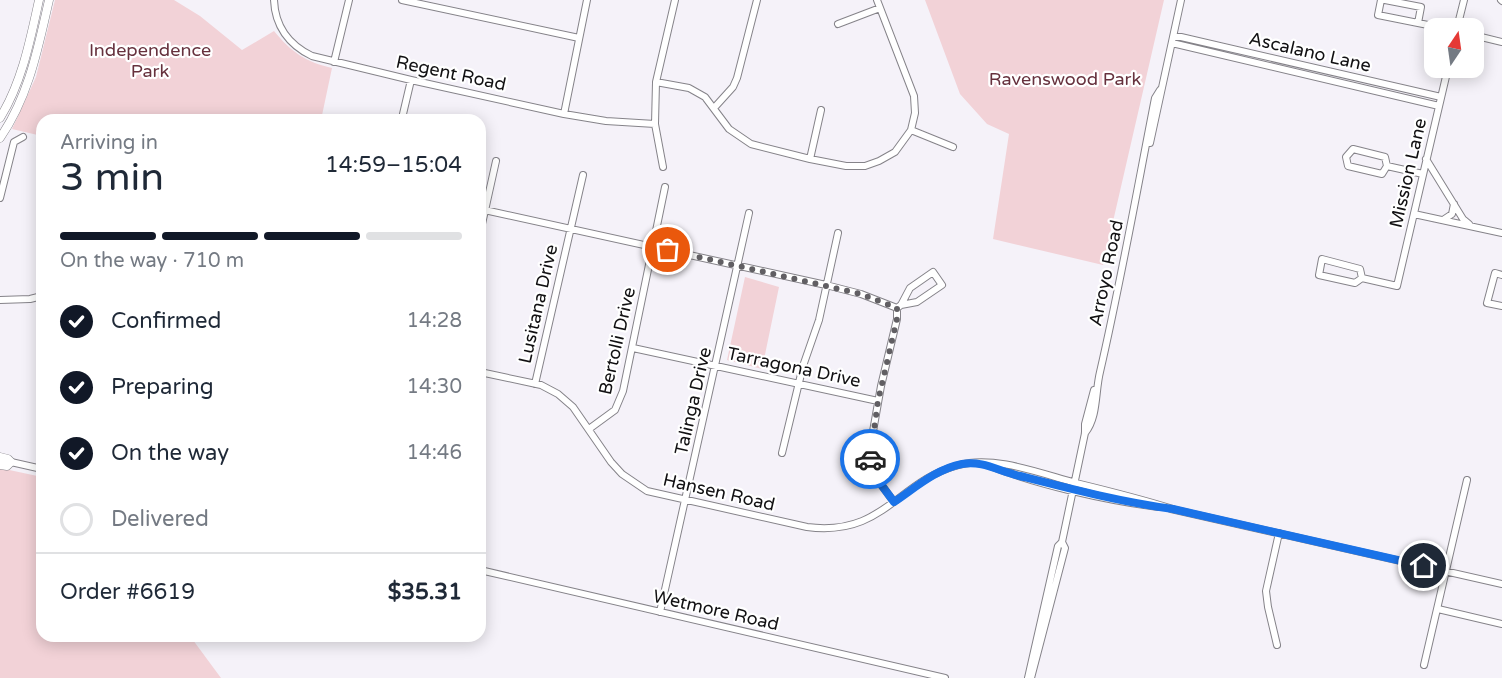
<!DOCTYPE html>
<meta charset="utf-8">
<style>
body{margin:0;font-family:"Varela Round",sans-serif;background:#f2f2f3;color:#1f2937;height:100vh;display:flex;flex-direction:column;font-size:22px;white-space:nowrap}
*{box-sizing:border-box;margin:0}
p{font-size:20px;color:#747a83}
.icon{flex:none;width:33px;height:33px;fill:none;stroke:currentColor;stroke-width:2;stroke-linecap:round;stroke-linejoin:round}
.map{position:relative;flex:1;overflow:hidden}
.panel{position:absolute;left:36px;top:114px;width:450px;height:528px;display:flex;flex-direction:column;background:#fff;border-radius:18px;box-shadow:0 3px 15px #0003}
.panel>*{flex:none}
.needle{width:39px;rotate:13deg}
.tools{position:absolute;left:1424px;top:18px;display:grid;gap:12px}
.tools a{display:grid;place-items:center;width:60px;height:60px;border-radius:12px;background:#fff;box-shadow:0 3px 15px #0003;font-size:30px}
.pin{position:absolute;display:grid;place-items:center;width:51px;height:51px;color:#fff;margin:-26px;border:3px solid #fff;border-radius:50%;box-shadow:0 2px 6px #0007}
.courier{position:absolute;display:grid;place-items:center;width:60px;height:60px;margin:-30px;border:4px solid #1a73e8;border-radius:50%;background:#fff;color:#222;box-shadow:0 2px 8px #0007}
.head em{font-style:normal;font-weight:600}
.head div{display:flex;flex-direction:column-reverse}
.head{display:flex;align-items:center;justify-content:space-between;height:102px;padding:0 24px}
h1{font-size:39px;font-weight:600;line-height:45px}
.bar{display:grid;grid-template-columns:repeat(4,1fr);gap:9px 6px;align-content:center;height:72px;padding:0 24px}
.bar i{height:8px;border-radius:4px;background:#e0e1e3}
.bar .current{background:#111827}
.bar p{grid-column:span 4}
.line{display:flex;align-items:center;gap:15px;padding:0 24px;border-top:2px solid #e0e1e3}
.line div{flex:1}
ol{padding:0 24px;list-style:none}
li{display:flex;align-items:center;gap:18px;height:66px}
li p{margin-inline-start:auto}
li .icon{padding:6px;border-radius:50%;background:#111827;color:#fff;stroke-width:4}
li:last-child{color:#747a83}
li i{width:33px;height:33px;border:3px solid #e0e1e3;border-radius:50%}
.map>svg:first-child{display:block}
.green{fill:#f2d2d7}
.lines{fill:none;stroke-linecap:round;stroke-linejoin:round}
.minor-casing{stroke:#858389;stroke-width:8}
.major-casing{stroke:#858389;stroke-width:9}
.minor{stroke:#fff;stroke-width:6}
.major{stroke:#fff;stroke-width:8}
.done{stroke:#615f63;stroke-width:6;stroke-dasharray:0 10.8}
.route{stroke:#1a73e8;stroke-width:8}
.labels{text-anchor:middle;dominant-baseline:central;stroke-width:4.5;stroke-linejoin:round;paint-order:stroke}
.park-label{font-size:18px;fill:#66313d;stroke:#fff}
.street-label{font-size:18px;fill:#111012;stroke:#fff}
</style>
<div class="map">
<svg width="1502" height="678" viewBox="0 0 1502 678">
<rect width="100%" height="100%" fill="#f5f2f9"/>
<path class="green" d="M55 0H174L200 16 242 50 274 31C291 52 306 62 332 68L321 120H42V136L12 129 36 77Z
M925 0H1164L1103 265 993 239 1009 134 987 124 960 94Z
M745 277 779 287 762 369 727 360Z
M0 468 42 477V636H190L221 678H0Z"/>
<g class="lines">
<defs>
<path id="minor" d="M274 0C275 26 289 45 312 56L411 80 564 114 606 121 655 124
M402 0 579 38
M1381 0 1378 15 1443 28
M1385 0 1421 7 1418 23
M1501 0 1502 1
M838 24 880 8
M1457 28 1464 0
M1473 35 1502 42
M1173 37H1181L1441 97
M1172 43 1439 106
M334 62 349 0
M656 82 689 88 705 97 729 129 751 144 810 159 846 166H865L879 161 895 152 911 130 915 113 914 96 877 0
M714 108 733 87 737 78 757 0
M403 114 411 80
M564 114 587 0
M911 130 953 147
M1150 143 1181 0
M810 159 821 110
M1426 159 1463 219 1469 224
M1387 166 1385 157 1353 149 1346 157 1348 166 1382 174 1387 166 1423 174
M663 167 655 124 656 82 675 0
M0 198 14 142 23 137
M480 209 826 285 861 294 897 308
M1414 214 1502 233
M1443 220 1452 214 1454 204
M480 233 496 161
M1502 275 1495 273 1487 303 1502 306
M1362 278 1360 269 1322 259 1319 275 1355 283 1362 278 1397 286 1448 68
M0 300 30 299 42 296
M897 308 901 305 910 288 933 272 942 285 917 302 901 305
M633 348 878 401
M480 372 541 385 558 394 573 407 611 462 622 474 647 491 807 527C884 537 897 481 959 465 994 455 1042 474 1076 483 1109 491 1141 499 1173 509
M535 384 583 175
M589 429 615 410 623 391 665 187
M1085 433C1098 417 1095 392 1100 372 1121 281 1137 190 1155 98L1160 90
M782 453 803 366 819 320 838 233
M11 462 42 469
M990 466C1039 485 1105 500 1158 507
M894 502 877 479 871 466 869 454 881 386 897 319V308
M1171 509 1502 584
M480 570 945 678
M1438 609 1502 624
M660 612 749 213
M1277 645 1268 607 1266 591 1279 533
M1424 665 1467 480
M1028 678 1058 546 1062 542
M1031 678 1065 548 1062 542 1085 433V424L1094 390"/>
<path id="major" d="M0 118C22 82 30 41 39 0
M0 138C29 96 38 48 49 0
M0 457 8 459 11 462
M0 465 7 466 11 462"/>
</defs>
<use href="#minor" class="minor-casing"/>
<use href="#major" class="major-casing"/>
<use href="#minor" class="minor"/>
<use href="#major" class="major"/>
</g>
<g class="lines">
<path class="done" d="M668 250 861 294 897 308V319L878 401 870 459"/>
<path class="route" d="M870 459 877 479 894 502C915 488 936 469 962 464 983 460 1000 472 1020 476 1071 489 1121 502 1173 509L1424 566"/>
</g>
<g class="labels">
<g class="park-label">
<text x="150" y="50">Independence<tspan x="150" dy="21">Park</tspan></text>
<text x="1065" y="79">Ravenswood Park</text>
</g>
<g class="street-label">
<text transform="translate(1310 52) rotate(13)">Ascalano Lane</text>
<text transform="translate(451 73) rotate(12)">Regent Road</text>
<text transform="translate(1408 173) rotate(-77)">Mission Lane</text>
<text transform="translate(1106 273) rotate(-78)">Arroyo Road</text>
<text transform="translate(538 304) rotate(-77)">Lusitana Drive</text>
<text transform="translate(617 341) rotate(-77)">Bertolli Drive</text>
<text transform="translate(794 367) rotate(12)">Tarragona Drive</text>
<text transform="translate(693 401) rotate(-77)">Talinga Drive</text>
<text transform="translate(719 492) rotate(13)">Hansen Road</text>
<text transform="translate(716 610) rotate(13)">Wetmore Road</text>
</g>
</g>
</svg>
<div class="tools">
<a><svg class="needle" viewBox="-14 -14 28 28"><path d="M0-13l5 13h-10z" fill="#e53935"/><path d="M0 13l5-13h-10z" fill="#747a83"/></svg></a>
</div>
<div class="pin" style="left:668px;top:250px;background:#ea580c"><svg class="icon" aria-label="bag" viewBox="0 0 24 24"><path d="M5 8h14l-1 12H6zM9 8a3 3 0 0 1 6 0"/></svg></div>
<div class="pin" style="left:1424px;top:566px;background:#1f2937"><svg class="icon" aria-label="home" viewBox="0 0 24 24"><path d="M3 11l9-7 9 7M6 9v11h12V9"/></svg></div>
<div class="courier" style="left:870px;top:459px"><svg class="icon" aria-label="car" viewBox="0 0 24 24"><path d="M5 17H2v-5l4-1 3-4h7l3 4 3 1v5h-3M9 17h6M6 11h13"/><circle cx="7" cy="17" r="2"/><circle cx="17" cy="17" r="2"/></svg></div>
<section class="panel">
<div class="head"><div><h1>3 min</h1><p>Arriving in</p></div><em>14:59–15:04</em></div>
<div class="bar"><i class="current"></i><i class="current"></i><i class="current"></i><i></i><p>On the way · 710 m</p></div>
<ol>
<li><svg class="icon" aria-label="check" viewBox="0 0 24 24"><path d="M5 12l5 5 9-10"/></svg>Confirmed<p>14:28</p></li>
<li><svg class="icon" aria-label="check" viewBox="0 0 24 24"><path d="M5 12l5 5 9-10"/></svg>Preparing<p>14:30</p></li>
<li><svg class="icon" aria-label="check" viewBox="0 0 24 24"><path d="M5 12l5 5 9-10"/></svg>On the way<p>14:46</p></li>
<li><i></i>Delivered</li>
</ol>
<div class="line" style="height:78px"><div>Order #6619</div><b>$35.31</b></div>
</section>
</div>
